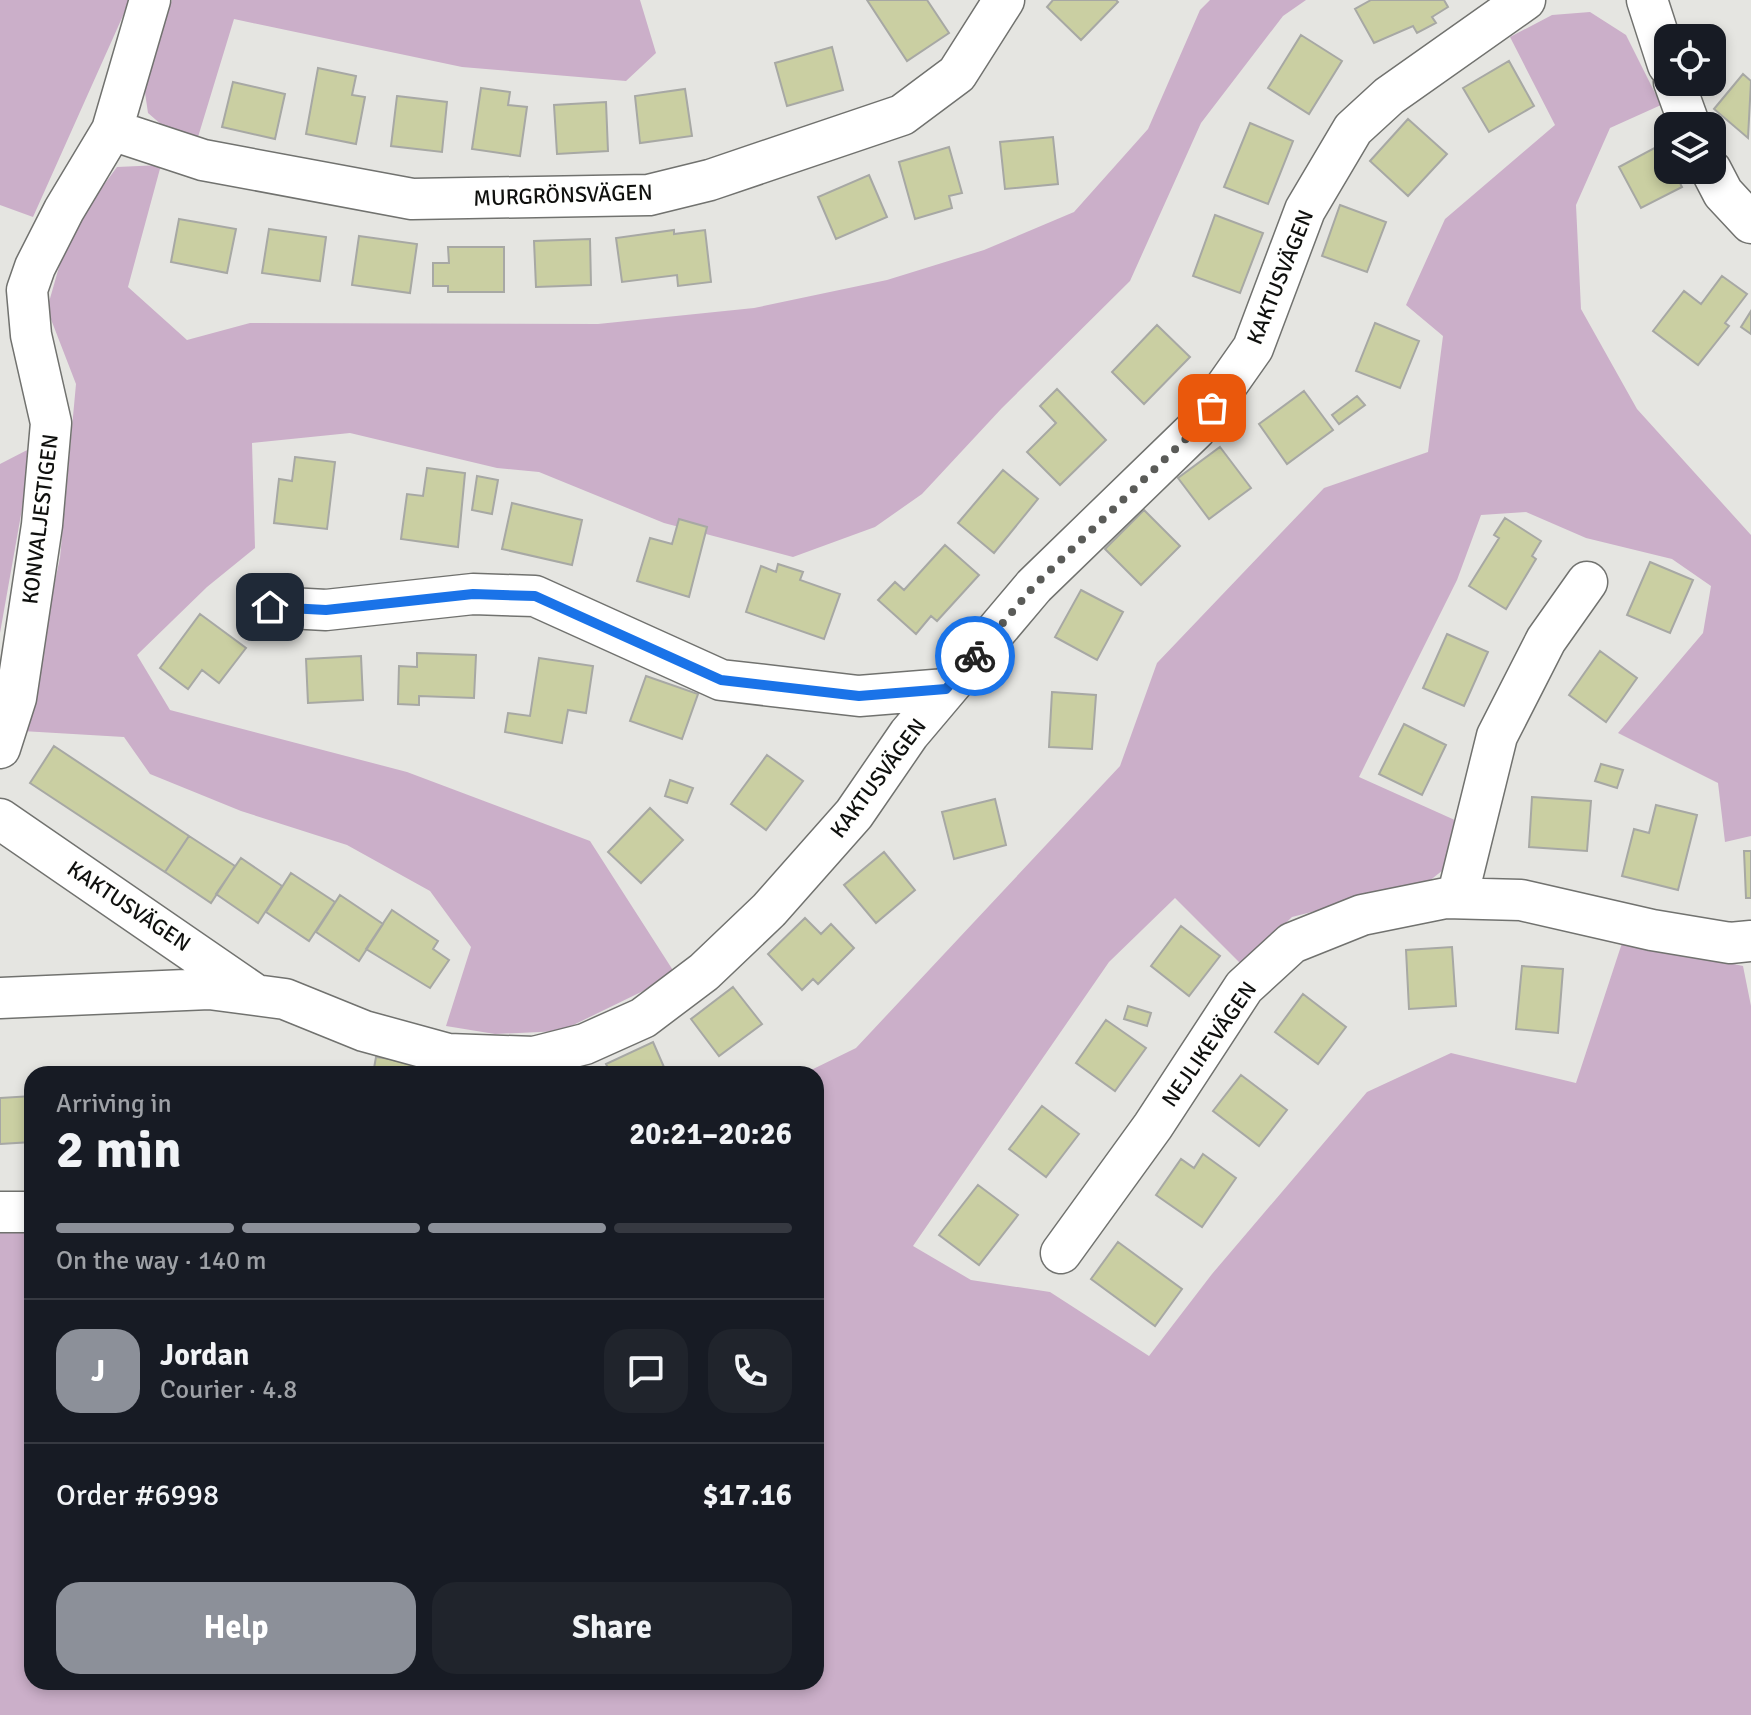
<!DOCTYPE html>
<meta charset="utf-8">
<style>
body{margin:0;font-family:Signika,sans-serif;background:#20242c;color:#f1f3f6;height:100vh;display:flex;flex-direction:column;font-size:30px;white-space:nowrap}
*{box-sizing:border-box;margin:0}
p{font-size:26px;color:#9ea1a6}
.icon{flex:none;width:44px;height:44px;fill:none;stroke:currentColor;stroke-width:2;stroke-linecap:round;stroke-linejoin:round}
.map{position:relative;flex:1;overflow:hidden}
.drawer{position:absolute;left:24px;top:1066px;width:800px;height:624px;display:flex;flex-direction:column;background:#171b24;border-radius:24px;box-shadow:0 4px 12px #0003}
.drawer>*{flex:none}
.tools{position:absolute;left:1654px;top:24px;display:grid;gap:16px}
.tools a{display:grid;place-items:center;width:72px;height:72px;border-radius:16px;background:#171b24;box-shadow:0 4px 12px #0003;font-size:40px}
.pin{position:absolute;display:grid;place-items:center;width:68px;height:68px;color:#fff;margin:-34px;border-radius:16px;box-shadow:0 4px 12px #0006}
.courier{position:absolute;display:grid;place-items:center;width:80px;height:80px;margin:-40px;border:6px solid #1a73e8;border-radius:50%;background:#fff;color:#222;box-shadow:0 2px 10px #0007}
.summary em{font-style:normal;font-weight:700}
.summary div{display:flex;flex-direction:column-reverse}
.summary{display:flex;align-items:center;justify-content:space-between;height:136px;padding:0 32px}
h1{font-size:52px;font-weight:700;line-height:60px}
.bar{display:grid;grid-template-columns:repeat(4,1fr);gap:12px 8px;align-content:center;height:96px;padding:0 32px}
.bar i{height:10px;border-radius:6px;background:#363941}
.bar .current{background:#8c9099}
.bar p{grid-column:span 4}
.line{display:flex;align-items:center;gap:20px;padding:0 32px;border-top:2px solid #363941}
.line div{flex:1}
.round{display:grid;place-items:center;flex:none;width:84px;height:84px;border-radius:24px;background:#20242c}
.primary-button{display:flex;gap:16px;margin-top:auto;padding:16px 32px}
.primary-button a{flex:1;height:92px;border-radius:24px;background:#8c9099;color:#fff;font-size:32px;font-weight:700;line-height:92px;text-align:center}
.primary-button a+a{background:#20242c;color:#f1f3f6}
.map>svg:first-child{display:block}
.green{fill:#cbafc9}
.building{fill:#cacfa2;stroke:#a7a8a4;stroke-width:2}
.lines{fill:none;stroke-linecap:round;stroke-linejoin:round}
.minor-casing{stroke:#71726f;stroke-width:43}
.minor{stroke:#fff;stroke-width:40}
.done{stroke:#5a5b58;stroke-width:8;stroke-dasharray:0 14.4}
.route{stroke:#1a73e8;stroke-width:10}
.labels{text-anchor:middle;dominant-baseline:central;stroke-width:6;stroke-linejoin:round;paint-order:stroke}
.street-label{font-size:22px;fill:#0f100e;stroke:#fffffe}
</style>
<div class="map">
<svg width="1751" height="1715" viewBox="0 0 1751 1715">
<rect width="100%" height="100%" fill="#e5e5e1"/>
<path class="green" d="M0 0H130L33 217 0 205Z
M172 0H640L656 53 626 81 462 67 234 19 198 137 170 132 148 113 143 79Z
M1210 0H1306L1283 16 1201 123 1130 281 1002 408 922 494 875 527 793 557 664 523 539 472 497 468 350 433 252 443 255 548 207 587 137 655 170 710 407 772 590 841 676 975 561 1031 495 1034 446 1026 471 947 430 891 347 845 241 811 150 774 124 737 22 731 60 558 76 384 47 309 69 232 117 167 161 165 128 287 187 340 250 323 598 324 754 308 887 280 984 250 1074 212 1148 129 1200 10Z
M1590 12 1626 35 1661 105 1610 128 1576 205 1581 309 1637 409 1751 535V836L1725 842 1718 783 1618 733 1703 633 1711 586 1672 559 1586 538 1526 512 1481 515 1457 580 1359 777 1457 821 1448 866 1428 882 1292 917 1242 965 1175 898 1109 962 913 1246 971 1280 1050 1292 1149 1356 1212 1274 1367 1092 1451 1053 1576 1083 1623 940 1743 966 1751 1006V1715H0V1223L32 1227V1682H816V1074H803L856 1048 1120 766 1157 663 1324 488 1428 452 1443 336 1406 305 1445 219 1555 125 1510 37 1552 15Z
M33 447 0 633V464Z"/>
<path class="building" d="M867 0H927L949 33 907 61Z
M1053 0H1116L1118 2 1081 40 1047 7Z
M1371 0H1444L1448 7 1432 17 1436 23 1417 33 1413 26 1374 43 1355 9Z
M1301 35 1342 61 1309 114 1268 88Z
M832 47 843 90 787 106 775 63Z
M1509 61 1534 106 1489 132 1463 88Z
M318 68 356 76 352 95 365 97 356 144 306 134Z
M1743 74 1751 81 1748 138 1714 109Z
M233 82 285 94 275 139 222 127Z
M481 88 510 92 508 105 527 107 520 156 472 149Z
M685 89 692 136 640 143 635 96Z
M397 96 447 102 442 152 391 146Z
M606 102 608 151 557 154 554 105Z
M1408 119 1447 154 1408 196 1370 161Z
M1250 123 1293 141 1268 204 1224 187Z
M1053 137 1058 184 1005 189 1000 142Z
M1660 145 1668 160V170H1673L1682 187 1641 208 1619 167Z
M949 147 962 193 949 196 952 208 915 219 899 162Z
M869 175 887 217 836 239 818 197Z
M1340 205 1386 222 1367 272 1322 256Z
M1215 215 1263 233 1240 293 1193 276Z
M179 219 236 229 227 273 171 262Z
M269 229 326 237 320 281 262 273Z
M674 230V234L705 230 711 282 678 286 677 275 622 282 616 238Z
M359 236 417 244 410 293 352 285Z
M590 239 591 285 536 287 534 241Z
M448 247H504V292H448V286H433V263H449Z
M1722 276 1747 294 1725 323 1729 326 1698 365 1653 331 1684 291 1701 304Z
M1751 311V334L1741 327Z
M1375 323 1419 341 1400 388 1356 371Z
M1157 325 1190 357 1144 404 1112 372Z
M1057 389 1106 440 1060 485 1027 452 1056 423 1040 406Z
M1304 391 1333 430 1287 464 1259 424Z
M1357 396 1365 405 1339 424 1332 415Z
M1220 447 1251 488 1209 519 1178 478Z
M295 457 335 462 327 529 274 523 279 479 292 481Z
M427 468 465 473 458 547 401 539 407 494 423 496Z
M1003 470 1038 499 994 553 958 523Z
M477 476 498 480 492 514 472 510Z
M512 503 582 520 572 565 502 549Z
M1144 510 1180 546 1141 585 1105 549Z
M1505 518 1541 541 1532 556 1536 559 1506 609 1469 586 1499 538 1494 535Z
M679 519 707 527 689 597 637 581 650 538 672 544Z
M945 545 979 575 937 621 931 616 916 634 878 600 895 582 904 590Z
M1650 562 1693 580 1670 633 1627 615Z
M778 564 803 572 800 580 840 594 824 639 746 612 761 566 776 572Z
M1081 590 1123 612 1097 660 1055 637Z
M200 614 246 648 219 683 202 670 188 689 160 668Z
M1447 634 1488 652 1464 706 1423 688Z
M1600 651 1637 678 1606 722 1569 695Z
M417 653 476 655 474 698 419 696V705L398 704 399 666 417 667Z
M361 656 363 700 308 703 306 659Z
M539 658 593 666 586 713 568 710 562 743 505 732 508 713 530 716Z
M646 676 698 694 682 739 630 721Z
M1052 692 1096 695 1092 749 1049 747Z
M1404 724 1446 745 1422 795 1379 774Z
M54 746 189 836 165 872 30 783Z
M767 755 803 781 766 830 731 804Z
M1601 764 1623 770 1617 788 1595 781Z
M670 780 693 788 687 803 665 796Z
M1532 797 1591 801 1587 851 1529 847Z
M995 799 1006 845 954 859 942 812Z
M1656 805 1697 815 1678 890 1622 876 1634 829 1649 833Z
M650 808 683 840 641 883 608 852Z
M189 836 235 866 211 903 165 872Z
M1744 851H1751V898H1746Z
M884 852 915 890 876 923 844 885Z
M241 858 282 886 258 923 216 894Z
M291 873 335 902 309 941 266 912Z
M340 895 383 924 359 961 316 932Z
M392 910 438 941 433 949 449 960 430 988 366 949Z
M805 918 821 934 831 924 854 948 818 984 813 979 802 990 768 954Z
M1181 926 1220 956 1189 996 1151 966Z
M1452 947 1456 1006 1409 1009 1406 950Z
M1522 966 1563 969 1558 1033 1516 1029Z
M733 987 762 1024 719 1056 691 1019Z
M1303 994 1346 1027 1318 1064 1275 1032Z
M1128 1006 1151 1013 1147 1026 1124 1019Z
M1106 1020 1146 1048 1115 1091 1076 1063Z
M653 1042 667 1074H611L606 1064Z
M376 1057 428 1064 426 1074H373Z
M1241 1075 1287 1110 1259 1146 1213 1111Z
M32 1096V1142L0 1144V1098Z
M1042 1106 1079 1134 1046 1177 1009 1149Z
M1203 1154 1236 1178 1202 1227 1156 1195 1181 1159 1194 1168Z
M978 1185 1018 1215 979 1265 939 1235Z
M1118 1242 1182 1289 1155 1326 1091 1279Z"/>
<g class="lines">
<defs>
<path id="minor" d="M1647 0 1668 65
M1674 82 1690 126
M112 130 203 160 412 199 649 195 710 180 902 115 957 74 1004 0
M1711 170 1723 193 1751 223
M270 607 326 610 473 594 535 596 721 680 859 696 946 689
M0 748 16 698 42 525 51 423 31 335 27 290 35 267 64 210 112 130 150 0
M0 819 253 993
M1457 898 1497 736 1546 640 1587 582
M0 998 209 989 285 999 364 1031 448 1054 534 1057 585 1044 643 1018 704 972 769 910 854 814 909 734 1034 586 1196 429 1253 348 1305 210 1353 129 1389 96 1525 0
M0 1212H32
M1061 1253 1153 1126 1244 987 1292 943 1362 915 1446 898 1521 900 1652 930 1730 943 1751 941"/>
</defs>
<use href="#minor" class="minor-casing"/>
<use href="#minor" class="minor"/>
</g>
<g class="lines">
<path class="done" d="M975 656 1034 586 1196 429 1212 408"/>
<path class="route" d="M270 607 326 610 473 594 535 596 721 680 859 696 946 689 975 656"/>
</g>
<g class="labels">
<g class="street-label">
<text transform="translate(563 195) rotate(-2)">MURGRÖNSVÄGEN</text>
<text transform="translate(1280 277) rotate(-68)">KAKTUSVÄGEN</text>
<text transform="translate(40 519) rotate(-83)">KONVALJESTIGEN</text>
<text transform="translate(878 778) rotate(-53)">KAKTUSVÄGEN</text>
<text transform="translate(129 906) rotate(34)">KAKTUSVÄGEN</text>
<text transform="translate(1209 1044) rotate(-55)">NEJLIKEVÄGEN</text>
</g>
</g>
</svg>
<div class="tools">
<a><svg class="icon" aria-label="locate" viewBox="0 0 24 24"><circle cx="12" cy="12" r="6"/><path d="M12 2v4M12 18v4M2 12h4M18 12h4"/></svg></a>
<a><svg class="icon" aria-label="layers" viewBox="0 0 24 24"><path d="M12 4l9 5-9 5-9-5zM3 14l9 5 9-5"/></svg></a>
</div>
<div class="pin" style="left:1212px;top:408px;background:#ea580c"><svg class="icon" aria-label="bag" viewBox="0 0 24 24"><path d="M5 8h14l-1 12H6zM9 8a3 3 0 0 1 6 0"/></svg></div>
<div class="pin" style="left:270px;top:607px;background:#1f2937"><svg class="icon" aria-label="home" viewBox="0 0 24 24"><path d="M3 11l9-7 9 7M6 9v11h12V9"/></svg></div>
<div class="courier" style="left:975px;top:656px"><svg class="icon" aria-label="bike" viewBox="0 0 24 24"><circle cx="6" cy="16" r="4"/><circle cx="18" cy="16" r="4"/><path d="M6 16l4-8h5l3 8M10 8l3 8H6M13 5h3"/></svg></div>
<section class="drawer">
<div class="summary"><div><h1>2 min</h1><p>Arriving in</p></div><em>20:21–20:26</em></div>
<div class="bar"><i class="current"></i><i class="current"></i><i class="current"></i><i></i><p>On the way · 140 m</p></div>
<div class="line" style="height:144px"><b class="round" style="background:#8c9099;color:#fff">J</b><div><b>Jordan</b><p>Courier · 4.8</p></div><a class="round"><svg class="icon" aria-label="chat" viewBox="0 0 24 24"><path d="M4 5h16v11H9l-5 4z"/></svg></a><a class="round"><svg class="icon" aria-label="phone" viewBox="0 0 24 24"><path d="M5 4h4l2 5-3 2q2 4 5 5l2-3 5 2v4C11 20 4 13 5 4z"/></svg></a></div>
<div class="line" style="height:104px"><div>Order #6998</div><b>$17.16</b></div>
<div class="primary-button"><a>Help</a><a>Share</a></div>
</section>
</div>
